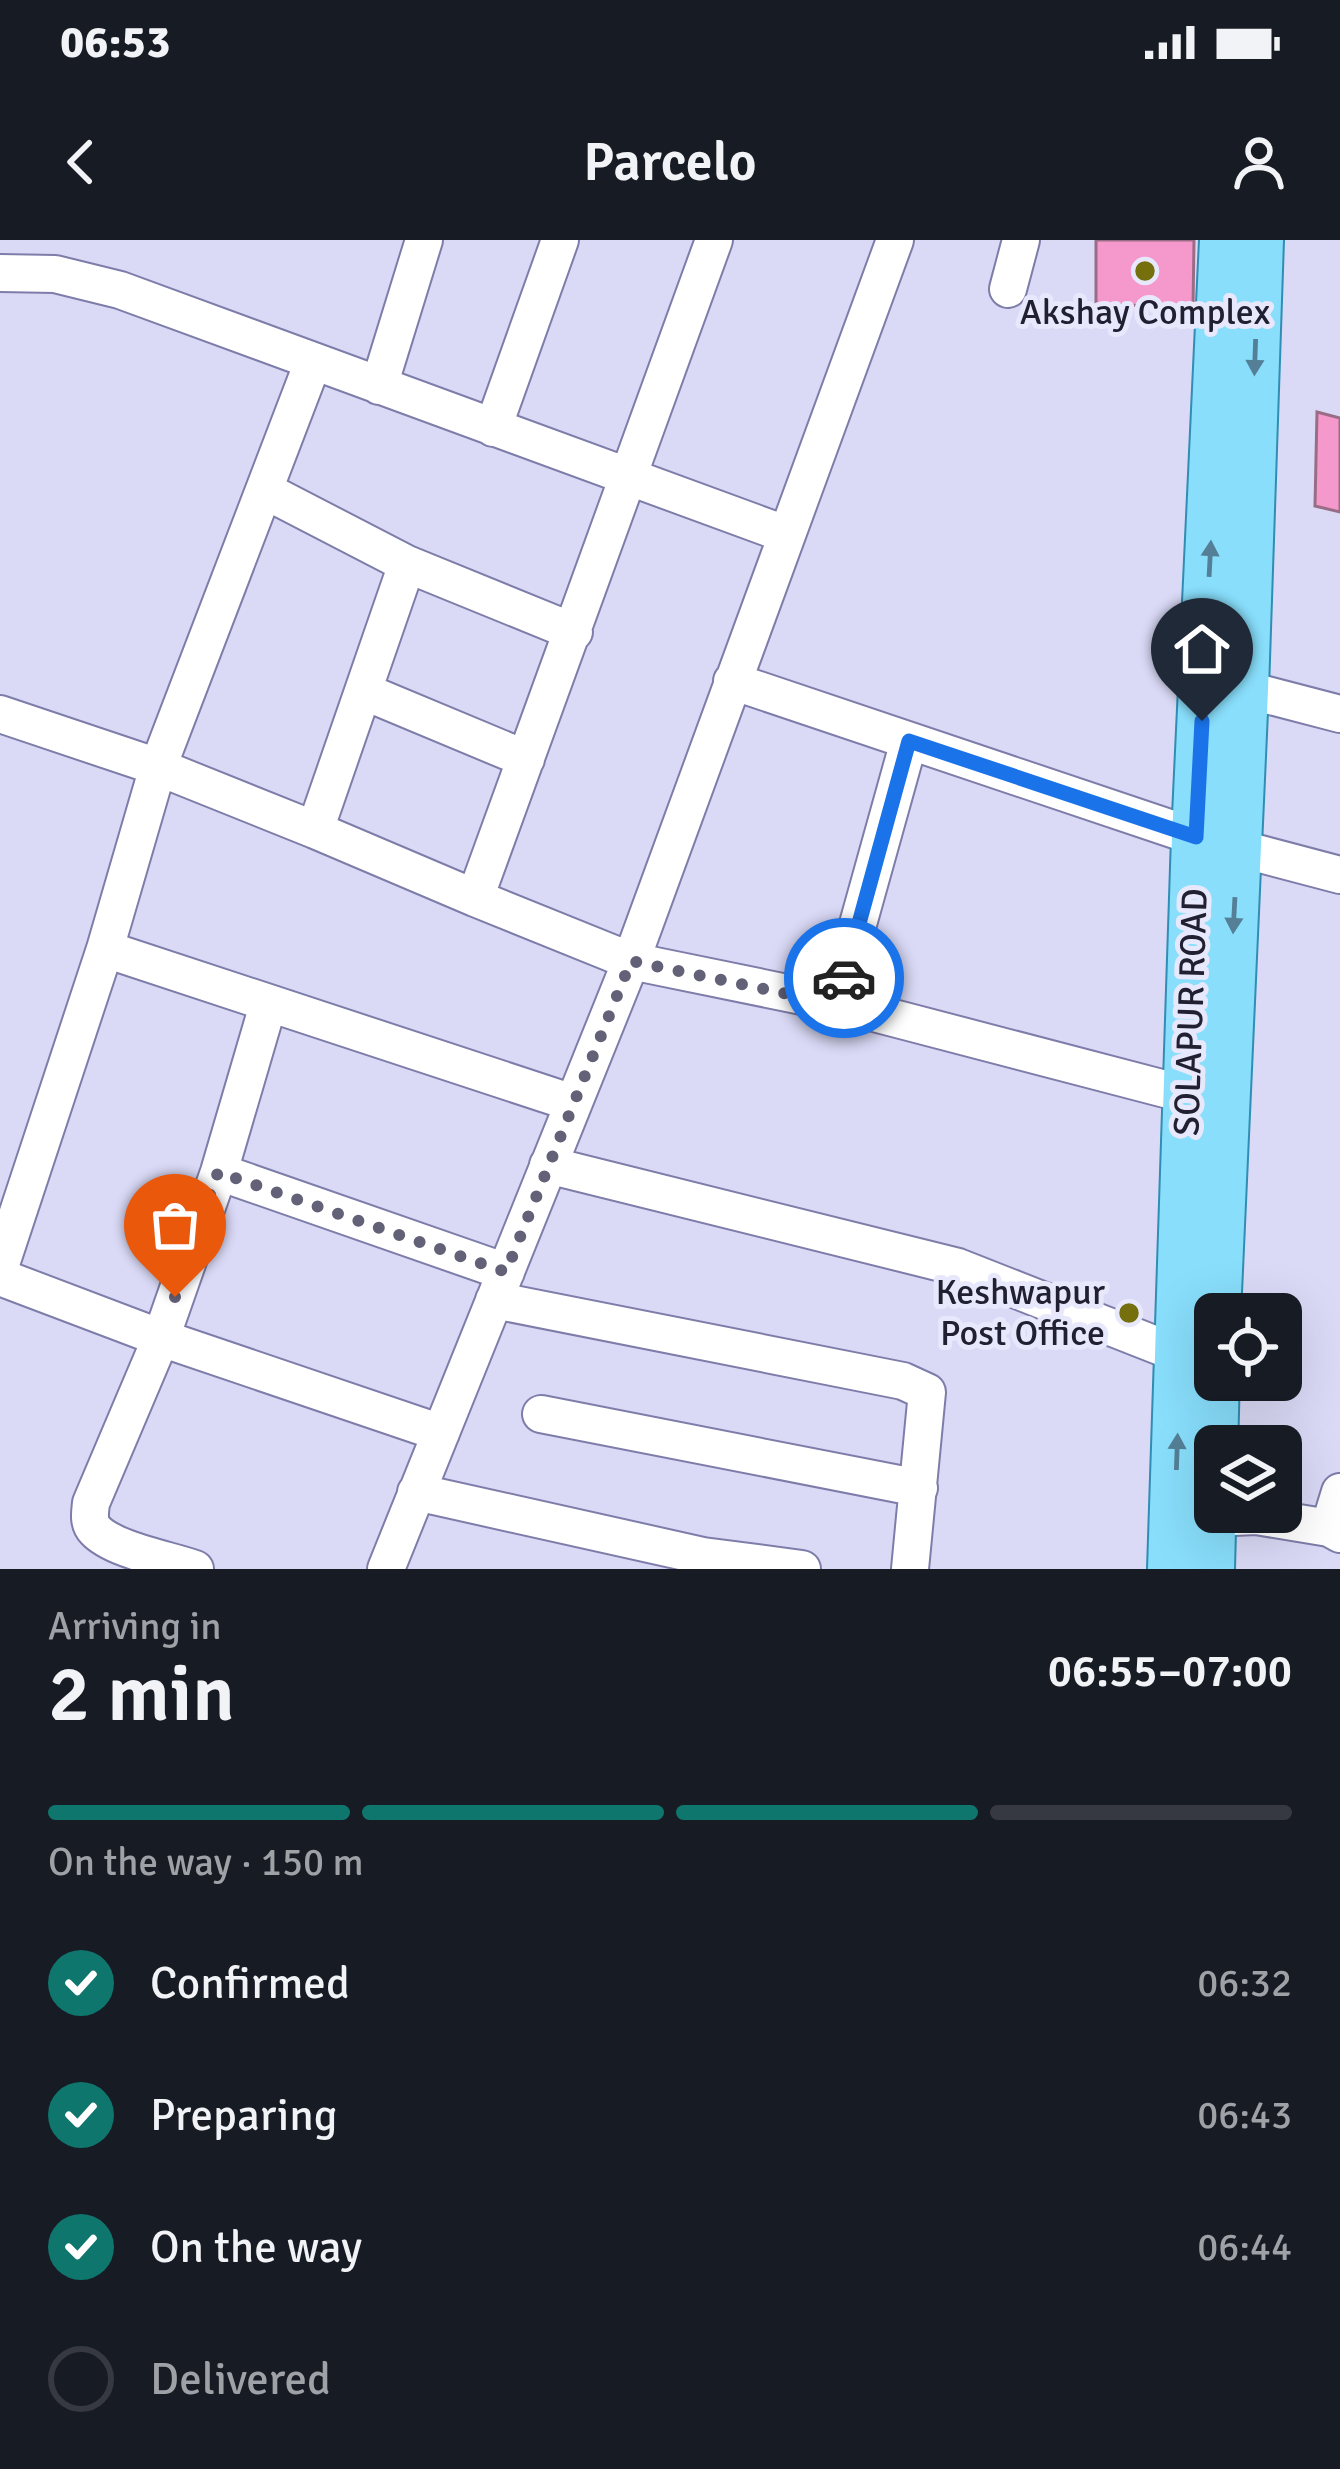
<!DOCTYPE html>
<meta charset="utf-8">
<style>
body{margin:0;font-family:Signika,sans-serif;background:#242831;color:#f1f3f6;height:100vh;display:flex;flex-direction:column;font-size:45px;white-space:nowrap}
*{box-sizing:border-box;margin:0}
p{font-size:39px;color:#9ea1a6}
.icon{flex:none;width:66px;height:66px;fill:none;stroke:currentColor;stroke-width:2;stroke-linecap:round;stroke-linejoin:round}
.map{position:relative;height:1329px;overflow:hidden}
.drawer{display:flex;flex-direction:column;background:#171b24;flex:1}
.drawer>*{flex:none}
.buttons{position:absolute;left:1194px;top:1053px;display:grid;gap:24px}
.buttons a{display:grid;place-items:center;width:108px;height:108px;border-radius:18px;background:#171b24;box-shadow:0 12px 48px #0002;font-size:60px}
.pin{position:absolute;display:grid;place-items:center;width:102px;height:102px;color:#fff;margin:-123px -51px;border-radius:50% 50% 50% 0;rotate:-45deg;box-shadow:0 0 12px #0007}
.pin .icon{rotate:45deg}
.courier{position:absolute;display:grid;place-items:center;width:120px;height:120px;margin:-60px;border:9px solid #1a73e8;border-radius:50%;background:#fff;color:#222;box-shadow:0 3px 15px #0007}
.headline em{font-style:normal;font-weight:600}
.headline div{display:flex;flex-direction:column-reverse}
.headline{display:flex;align-items:center;justify-content:space-between;height:204px;padding:0 48px}
h1{font-size:78px;font-weight:600;line-height:90px}
.bar{display:grid;grid-template-columns:repeat(4,1fr);gap:18px 12px;align-content:center;height:144px;padding:0 48px}
.bar i{height:15px;border-radius:9px;background:#363941}
.bar .on{background:#0f766e}
.bar p{grid-column:span 4}
ol{padding:0 48px;list-style:none}
li{display:flex;align-items:center;gap:36px;height:132px}
li p{margin-inline-start:auto}
li .icon{padding:12px;border-radius:50%;background:#0f766e;color:#fff;stroke-width:4}
li:last-child{color:#9ea1a6}
li i{width:66px;height:66px;border:6px solid #363941;border-radius:50%}
.status{display:flex;justify-content:space-between;align-items:center;height:84px;padding:0 60px;background:#171b24;direction:ltr}
.status svg{height:33px;fill:currentColor}
header{display:flex;justify-content:space-between;align-items:center;height:156px;padding:0 48px;background:#171b24;font-size:54px;font-weight:600}
.map>svg:first-child{display:block}
.building{fill:#f598cc;stroke:#9a6d86;stroke-width:3}
.lines{fill:none;stroke-linecap:round;stroke-linejoin:round}
.minor-casing{stroke:#7e7da9;stroke-width:40}
.major-casing{stroke:#308db3;stroke-width:52}
.minor{stroke:#fff;stroke-width:36}
.major{stroke:#88defb;stroke-width:48}
.oneway{fill:#547f96}
.done{stroke:#626177;stroke-width:12;stroke-dasharray:0 21.6}
.route{stroke:#1a73e8;stroke-width:15}
.poi-dot{fill:#756f0e;stroke:#e8e8fc;stroke-width:4.5}
.labels{text-anchor:middle;dominant-baseline:central;stroke-width:10;stroke-linejoin:round;paint-order:stroke}
.poi-label{font-size:36px;fill:#212032;stroke:#e8e8fc}
.street-label{font-size:36px;fill:#212032;stroke:#e8e8fc}
</style>
<div class="status"><b>06:53</b><svg viewBox="0 0 49 12"><path d="M0 12V9h3v3zM5 12V6h3v6zM10 12V3h3v9zM15 12V0h3v12zM26 1h20v11H26zM47 4h2v5h-2z"/></svg></div>
<header><svg class="icon" aria-label="back" viewBox="0 0 24 24"><path d="M15 5l-7 7 7 7"/></svg>Parcelo<svg class="icon" aria-label="person" viewBox="0 0 24 24"><circle cx="12" cy="8" r="4"/><path d="M4 21q1-7 8-7t8 7"/></svg></header>
<div class="map">
<svg width="1340" height="1329" viewBox="0 0 1340 1329">
<rect width="100%" height="100%" fill="#dadaf7"/>
<path class="building" d="M1096 0H1194L1193 69 1096 63Z
M1317 172 1340 178V272L1315 266Z"/>
<g class="lines">
<defs>
<path id="minor" d="M714 0 475 658 631 721 836 763 1188 855
M0 33 55 34 120 50 785 294
M1008 49 1021 0
M379 146 424 0
M493 188 560 0
M264 250 407 324
M732 441 1196 597 1340 635
M1244 449 1340 474
M363 451 526 519
M0 474 158 527 315 590
M475 658 315 590 407 324 574 392
M105 709 573 863
M836 763 909 501
M548 925 958 1027 1179 1114
M219 932 506 1032
M0 1027 105 709 158 527 313 122
M0 1037 161 1098 441 1193
M494 1060 903 1141 927 1152 910 1329
M541 1174 919 1248
M416 1252 703 1316 802 1329
M1211 1278 1256 1276 1329 1288 1340 1294
M1329 1288 1340 1252
M195 1329C170 1320 113 1310 95 1290 88 1283 90 1272 91 1263L161 1098 219 932 268 765
M386 1329 631 721 895 0"/>
<path id="major" d="M1216 1074 1244 449 1259 0
M1172 1329 1196 597 1224 0
M1210 1329 1215 1133"/>
</defs>
<use href="#minor" class="minor-casing"/>
<use href="#major" class="major-casing"/>
<use href="#minor" class="minor"/>
<use href="#major" class="major"/>
</g>
<defs><path id="oneway-solid" d="M-6-.8H1V-3.2L6.5 0L1 3.2V.8H-6Z" transform="scale(3)"/></defs>
<g class="oneway">
<use href="#oneway-solid" transform="translate(1255 117) rotate(92)"/>
<use href="#oneway-solid" transform="translate(1210 319) rotate(-87)"/>
<use href="#oneway-solid" transform="translate(1234 675) rotate(93)"/>
<use href="#oneway-solid" transform="translate(1177 1212) rotate(-88)"/>
</g>
<g class="lines">
<path class="done" d="M175 1057 218 932 506 1032 631 721 836 764 844 738"/>
<path class="route" d="M844 738 909 501 1196 597 1202 481"/>
</g>
<g class="poi-dot">
<circle cx="1145" cy="31" r="12"/>
<circle cx="1129" cy="1073" r="12"/>
</g>
<g class="labels">
<g class="poi-label">
<text x="1145" y="72">Akshay Complex</text>
<text x="1105" y="1052" text-anchor="end">Keshwapur<tspan x="1105" dy="41">Post Office</tspan></text>
</g>
<g class="street-label">
<text transform="translate(1191 772) rotate(-88)">SOLAPUR ROAD</text>
</g>
</g>
</svg>
<div class="buttons">
<a><svg class="icon" aria-label="locate" viewBox="0 0 24 24"><circle cx="12" cy="12" r="6"/><path d="M12 2v4M12 18v4M2 12h4M18 12h4"/></svg></a>
<a><svg class="icon" aria-label="layers" viewBox="0 0 24 24"><path d="M12 4l9 5-9 5-9-5zM3 14l9 5 9-5"/></svg></a>
</div>
<div class="pin" style="left:175px;top:1057px;background:#ea580c"><svg class="icon" aria-label="bag" viewBox="0 0 24 24"><path d="M5 8h14l-1 12H6zM9 8a3 3 0 0 1 6 0"/></svg></div>
<div class="pin" style="left:1202px;top:481px;background:#1f2937"><svg class="icon" aria-label="home" viewBox="0 0 24 24"><path d="M3 11l9-7 9 7M6 9v11h12V9"/></svg></div>
<div class="courier" style="left:844px;top:738px"><svg class="icon" aria-label="car" viewBox="0 0 24 24"><path d="M5 17H2v-5l4-1 3-4h7l3 4 3 1v5h-3M9 17h6M6 11h13"/><circle cx="7" cy="17" r="2"/><circle cx="17" cy="17" r="2"/></svg></div>
</div>
<section class="drawer">
<div class="headline"><div><h1>2 min</h1><p>Arriving in</p></div><em>06:55–07:00</em></div>
<div class="bar"><i class="on"></i><i class="on"></i><i class="on"></i><i></i><p>On the way · 150 m</p></div>
<ol>
<li><svg class="icon" aria-label="check" viewBox="0 0 24 24"><path d="M5 12l5 5 9-10"/></svg>Confirmed<p>06:32</p></li>
<li><svg class="icon" aria-label="check" viewBox="0 0 24 24"><path d="M5 12l5 5 9-10"/></svg>Preparing<p>06:43</p></li>
<li><svg class="icon" aria-label="check" viewBox="0 0 24 24"><path d="M5 12l5 5 9-10"/></svg>On the way<p>06:44</p></li>
<li><i></i>Delivered</li>
</ol>
</section>
